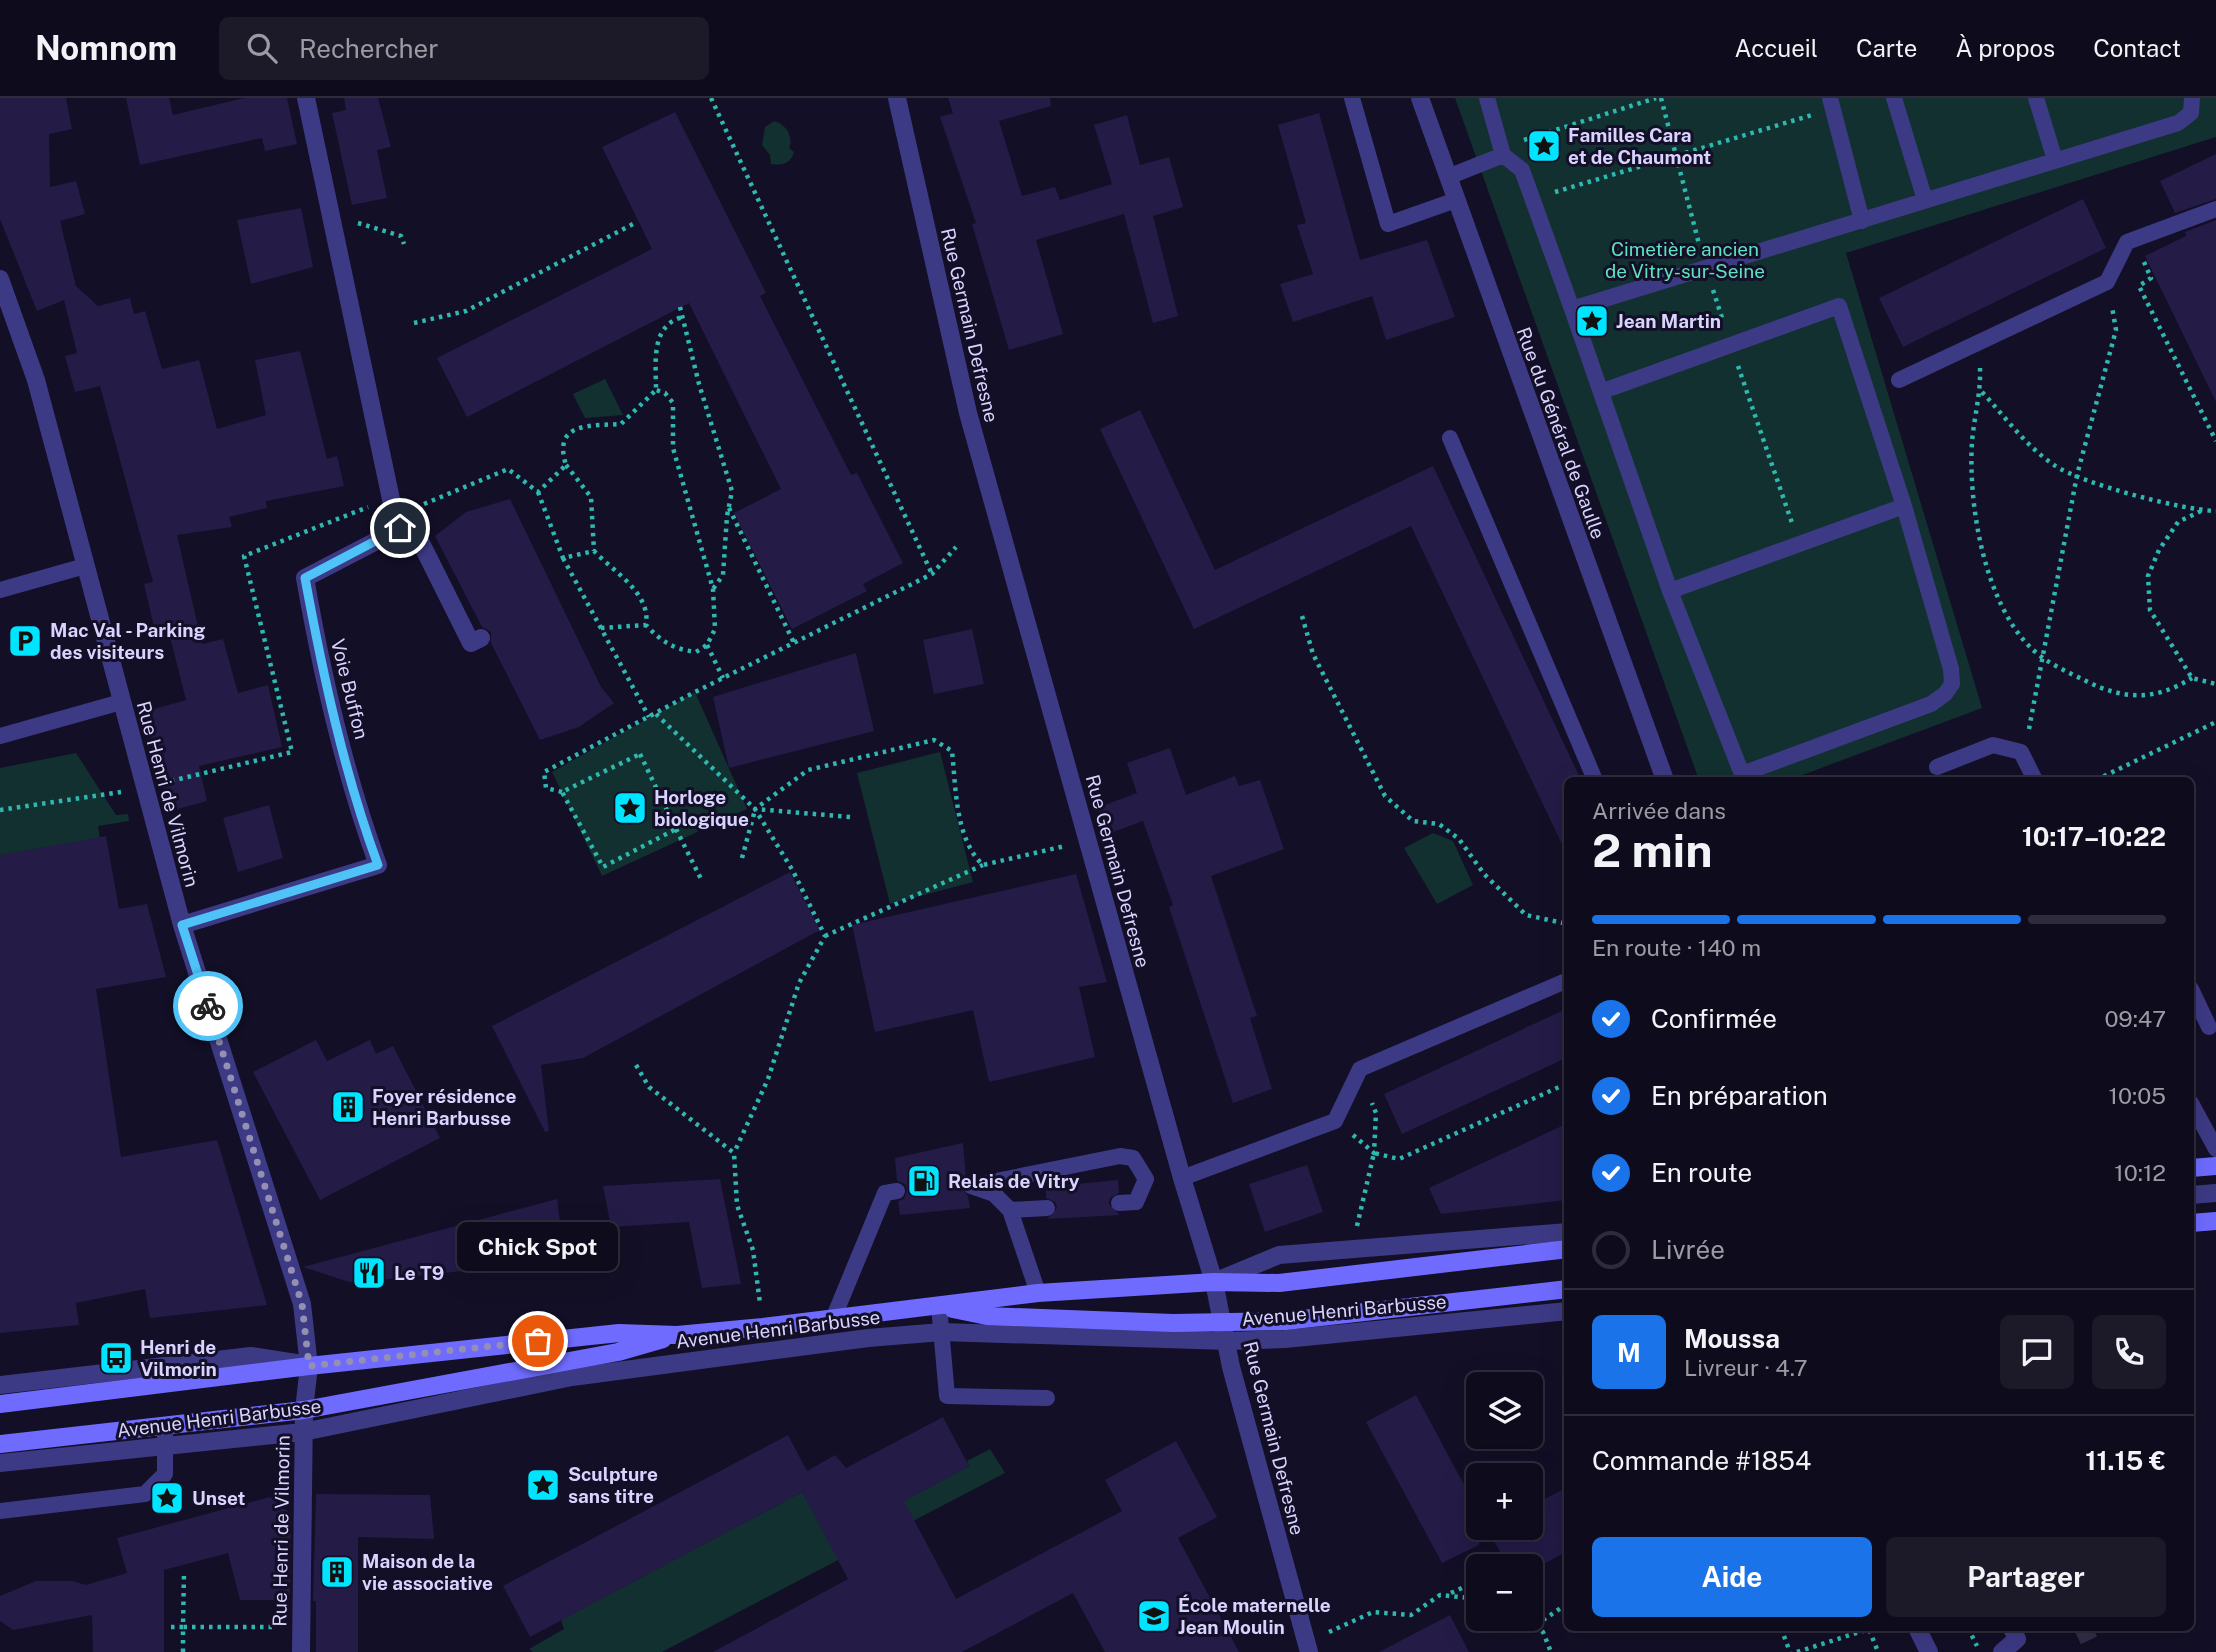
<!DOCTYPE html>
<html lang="fr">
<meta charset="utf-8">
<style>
body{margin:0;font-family:"Public Sans",sans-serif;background:#1c1929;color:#f1f3f6;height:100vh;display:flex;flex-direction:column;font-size:26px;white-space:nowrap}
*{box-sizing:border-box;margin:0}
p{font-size:23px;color:#9b9ba3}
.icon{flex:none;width:38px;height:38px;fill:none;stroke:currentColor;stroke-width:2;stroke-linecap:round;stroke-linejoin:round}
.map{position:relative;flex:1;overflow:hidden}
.sheet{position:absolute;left:1564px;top:679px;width:630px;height:854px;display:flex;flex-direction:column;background:#0e0b1c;border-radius:10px;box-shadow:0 7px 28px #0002,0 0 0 2px #2e2b3b}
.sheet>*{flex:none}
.tools{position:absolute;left:1466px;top:1274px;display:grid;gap:14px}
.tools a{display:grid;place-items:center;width:77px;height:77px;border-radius:10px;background:#0e0b1c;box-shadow:0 7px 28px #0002,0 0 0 2px #2e2b3b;font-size:35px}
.pin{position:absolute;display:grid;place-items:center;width:60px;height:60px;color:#fff;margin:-30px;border:4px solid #fff;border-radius:50%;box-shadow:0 2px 7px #0007}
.courier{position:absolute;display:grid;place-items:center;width:70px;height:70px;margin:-35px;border:5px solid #4fc3f7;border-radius:50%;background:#fff;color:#222;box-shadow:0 2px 9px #0007}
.bubble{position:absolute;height:49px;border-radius:10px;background:#0e0b1c;box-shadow:0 7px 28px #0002,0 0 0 2px #2e2b3b;font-size:23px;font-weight:700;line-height:49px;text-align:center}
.headline em{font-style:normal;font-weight:700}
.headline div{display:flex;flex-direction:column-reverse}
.headline{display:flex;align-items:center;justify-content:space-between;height:119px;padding:0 28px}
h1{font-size:46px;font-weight:700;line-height:52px}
.bar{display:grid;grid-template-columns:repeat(4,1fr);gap:10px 7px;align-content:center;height:84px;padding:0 28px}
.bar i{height:9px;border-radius:5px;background:#2e2b3b}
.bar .selected{background:#1a73e8}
.bar p{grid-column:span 4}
.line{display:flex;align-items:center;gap:18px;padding:0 28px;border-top:2px solid #2e2b3b}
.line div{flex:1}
.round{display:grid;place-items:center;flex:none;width:74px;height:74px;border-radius:10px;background:#1c1929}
ol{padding:0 28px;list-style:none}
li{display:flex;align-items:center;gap:21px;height:77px}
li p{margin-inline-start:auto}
li .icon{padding:7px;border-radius:50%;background:#1a73e8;color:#fff;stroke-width:4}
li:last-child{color:#9b9ba3}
li i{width:38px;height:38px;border:4px solid #2e2b3b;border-radius:50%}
.button{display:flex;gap:14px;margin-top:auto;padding:14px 28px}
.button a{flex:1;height:80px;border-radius:10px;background:#1a73e8;color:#fff;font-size:28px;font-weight:700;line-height:80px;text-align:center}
.button a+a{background:#1c1929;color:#f1f3f6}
header{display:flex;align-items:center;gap:42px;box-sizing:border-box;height:98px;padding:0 35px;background:#0e0b1c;border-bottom:2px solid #2e2b3b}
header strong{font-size:33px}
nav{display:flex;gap:38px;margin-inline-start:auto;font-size:24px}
.search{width:490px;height:63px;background:#1c1929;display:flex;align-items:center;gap:18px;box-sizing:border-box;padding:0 24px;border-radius:10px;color:#9b9ba3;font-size:26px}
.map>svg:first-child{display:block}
.green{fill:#12302f}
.building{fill:#241b47}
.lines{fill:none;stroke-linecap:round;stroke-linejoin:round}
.pedestrian-tunnel{stroke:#312d47;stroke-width:18;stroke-dasharray:18 9;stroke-linecap:butt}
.path{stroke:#2fb8b0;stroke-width:4.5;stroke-dasharray:3.5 5;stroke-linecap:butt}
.service{stroke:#3d3a85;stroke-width:16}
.minor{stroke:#3d3a85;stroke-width:18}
.secondary{stroke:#6f6bff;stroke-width:18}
.done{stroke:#948fb3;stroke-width:7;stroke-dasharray:0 12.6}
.route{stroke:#4fc3f7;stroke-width:9}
.labels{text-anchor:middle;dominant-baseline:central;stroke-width:6;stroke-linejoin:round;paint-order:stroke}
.poi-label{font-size:19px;font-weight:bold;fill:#d9d4ff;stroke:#130f26;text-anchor:start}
.park-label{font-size:19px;fill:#5fe0c0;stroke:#130f26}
.street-label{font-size:19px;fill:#d9d4ff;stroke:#130f26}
</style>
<header>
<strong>Nomnom</strong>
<div class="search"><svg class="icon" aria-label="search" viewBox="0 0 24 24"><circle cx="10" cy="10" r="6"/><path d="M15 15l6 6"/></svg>Rechercher</div>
<nav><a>Accueil</a><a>Carte</a><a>À propos</a><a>Contact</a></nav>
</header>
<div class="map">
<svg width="2216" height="1554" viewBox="0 0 2216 1554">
<rect width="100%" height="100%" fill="#130f26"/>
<path class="green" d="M1455 0H2216V39L1846 155 1982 610 1789 682H1699Z
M774 23C786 26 794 39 789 50L794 54C791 66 781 68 771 66L770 57 762 47 765 29Z
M605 281 623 317 585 320 573 296Z
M695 594 747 711 602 778 552 674Z
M940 654 973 784 890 806 857 675Z
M76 655 116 717 128 716 129 723 98 728 101 746 0 757V670Z
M1433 735 1453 743 1473 787 1437 806 1404 750Z
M990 1351 1005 1375 662 1554H533L529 1551 564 1531 561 1522 802 1394 829 1443 969 1368 967 1363Z"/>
<path class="building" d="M0 0H66L72 31 49 36 50 89 76 83 85 116 60 123 76 188 98 208 130 200 134 216 145 213 162 271 199 262 217 331 266 317 255 262 300 253 327 361 337 358 344 388 266 403 267 410 229 419 232 429 177 437 202 546 223 541 238 595 268 587 282 649 199 668 207 703 170 713 144 614 186 602 170 539 157 542 144 486 153 484 100 288 75 294 65 258 77 255 64 202 37 213 0 121Z
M126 0H169L173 17 244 0H287L297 46 265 53 262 40 140 67Z
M344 0H378L391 49 377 52 387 100 352 107 332 15 346 12Z
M948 0H1050L1051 8 999 23 1022 98 1055 89 1060 102 1112 86 1094 27 1127 17 1140 67 1169 59 1183 109 1153 118 1178 218 1153 225 1124 116 1036 142 1063 236 1009 252 972 126 976 125 940 19 953 15Z
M675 14 766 195 760 198 851 377 857 375 903 465 863 486 867 493 792 531 734 415 781 391 689 205 467 319 437 260 652 151 602 49Z
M1319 15 1360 162 1427 142 1455 219 1386 242 1372 198 1293 224 1280 186 1313 176 1297 127 1306 125 1278 27Z
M2216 56V101L2175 115 2160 83Z
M2083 101 2106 150 1903 249 1879 200Z
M301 110 313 169 251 186 237 122Z
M2216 122V304L2145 158 2186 138 2185 134Z
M1140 312 1215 472 1433 368 1581 682H1568V759L1411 428 1194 531 1100 331Z
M510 401 601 589 614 605 579 629 540 642 491 545V534L482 529 435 438 466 414Z
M972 531 984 586 934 596 923 542Z
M856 555 874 633 729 670 713 599Z
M1170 650 1186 697 1235 678 1239 688 1260 682 1284 751 1211 778 1257 918 1250 920 1272 991 1233 1005 1169 809 1173 807 1143 723 1105 737 1097 710 1137 695 1127 665Z
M269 707 283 760 238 774 223 720Z
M106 738 119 811 147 806 166 879 96 891 121 1059 217 1042 267 1207 150 1220 145 1191 76 1205 79 1227 0 1235V757Z
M790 774 820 832 583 960 541 967 549 1033 545 1034 492 928Z
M1076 776 1107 884 1079 889 1095 959 989 984 973 912 875 934 852 827Z
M1568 910V959L1402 1036 1384 996Z
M316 942 327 963 370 942 376 956 393 948 440 1040 320 1102 253 974Z
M1568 1025V1102L1441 1116 1429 1090Z
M963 1045 966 1079 961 1089 968 1098 970 1110 900 1117 898 1103 904 1101 907 1092 905 1086 897 1083 895 1060Z
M1307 1067 1323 1114 1265 1134 1249 1086Z
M720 1081 741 1186 702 1190 689 1124 611 1129 603 1088Z
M1118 1082 1119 1095 1110 1100 1109 1106 1120 1117 1047 1121 1057 1110 1055 1104 1046 1100V1089Z
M557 1101 565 1162 360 1184H349L303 1169Z
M1416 1297 1469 1396 1479 1391V1447L1442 1465 1366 1324Z
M943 1319 969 1368 904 1403 956 1501 1122 1413 1105 1382 1176 1343 1217 1419 1178 1440 1239 1554H1105L1073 1495 962 1554H713L848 1481 802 1394 530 1539 503 1488 788 1337 807 1373 835 1357 846 1370Z
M1568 1389V1453L1540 1468H1508L1487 1430H1531V1408Z
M316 1396 430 1397 434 1441 358 1439V1554H316V1503H313Z
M270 1399 291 1416 290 1502H240L228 1455 164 1472V1554H93L92 1517 13 1532 0 1523V1498L36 1483H72L86 1487 127 1475 117 1440Z
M1450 1517 1469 1554H1379L1425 1530Z"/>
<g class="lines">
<path class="pedestrian-tunnel" d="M2077 1538 2094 1530"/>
<path class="path" d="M711 0 932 476
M1661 0 1699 146
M1524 42 1656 0
M1555 94 1812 17
M358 125 401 138 404 146
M2144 164 2151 180 2139 188 2216 343
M1713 192 1723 223
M680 209 699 286 732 393 727 418 723 477 713 491
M414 225 466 213 635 125
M1738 268 1792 425
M1980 270C1981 296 1974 319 1972 344 1968 406 1984 504 2031 550 2046 565 2068 574 2086 583 2124 602 2155 603 2192 580
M1982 294C2006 320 2025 347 2054 367 2082 386 2182 412 2216 413
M566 367 591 399 594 453
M538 394 563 460 594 453C614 474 651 495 646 527 662 544 673 551 696 554L707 547 715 531 713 491 673 350V305L665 295 656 292
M424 406 508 371 538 394 566 367C552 323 592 328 621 326L656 292C656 265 650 227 683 219
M729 410 794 545
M2201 413 2178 424 2159 452 2148 478 2150 512 2192 580 2216 586
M563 460 649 619
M1302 518 1313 556 1385 698 1413 723 1439 726 1459 741 1484 776 1526 817 1568 826
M601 530 646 527
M707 547 723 580
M656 616 755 711 793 773 825 838 799 885 768 981 734 1055
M2029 631 2077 377 2116 232 2112 209
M640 656 676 731 603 769 562 694Z
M2096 682 2216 624
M171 683 292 654 244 458 368 409
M562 694 546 690 544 674 695 594 932 476 956 449
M0 712 121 694
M850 719 755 711 808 672 934 642 952 653C956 690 955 741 983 767L1065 748
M676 731 701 781
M742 760 755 712
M825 838 983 767
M636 967 649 989 734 1055 737 1107 753 1152 760 1205
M1353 1037 1374 1055 1376 1015 1372 1005
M1357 1128 1374 1055 1399 1061 1568 985
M1451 1495 1479 1482
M1530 1521 1543 1534 1551 1554
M1536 1527 1568 1505
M171 1529H183L184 1475
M1781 1530 1790 1554
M1968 1530 1977 1548
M1329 1534 1373 1514 1411 1517 1440 1497 1479 1501
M183 1554V1529H276
M1797 1554 1869 1531 1878 1554"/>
<path class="service" d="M1352 0 1388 126 1456 102
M1487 0 1503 57
M1830 0 1862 123
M1894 0 1925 102
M2036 0 2055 62
M1448 79 1503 57 1522 72 1572 211 2178 25 2191 15 2192 0
M1572 211 1670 493 1742 676 1931 606 1945 596 1952 586 1951 571 1904 408 1839 208 1603 293
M1899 282 2107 184 2127 144 2216 111
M1450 340 1595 682
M0 492 85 468
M1670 493 1904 408
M0 638 121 604
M1937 669 1993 647 2021 654 2035 682
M2191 891 2209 929
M2191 1005 2216 1051
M1182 1080 1335 1023 1360 971 1568 882
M971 1088 1120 1058 1133 1060 1146 1081 1136 1104 1119 1105
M971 1088 994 1096 1010 1112 1038 1195
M1010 1112 1047 1110
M939 1208 947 1298 1047 1300
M833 1221 885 1095 897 1093
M0 1413 145 1396 165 1376V1328"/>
<path class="minor" d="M306 0 392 406
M897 0 968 315 1182 1080 1214 1184 1231 1269 1309 1554
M1420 0 1665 682
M0 181 36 282 182 827 302 1206 309 1268 304 1312 301 1554
M182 827 378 767C344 674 322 577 305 480L411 425 471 545 481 540
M2191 1097 2216 1095
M1214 1184 1279 1157 1568 1134
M0 1287 251 1258 302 1266
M0 1365 303 1334 572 1279 868 1240 942 1234 1228 1243 1285 1241 1568 1213
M1917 1530 1929 1554
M2002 1554 2017 1541 2012 1530"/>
<path class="secondary" d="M2191 1070 2216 1068
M2191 1125 2216 1123
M953 1211 987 1218 1173 1225 1285 1223 1568 1191
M0 1306 309 1268 619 1235 677 1237 763 1229 1038 1195 1214 1184 1279 1185 1568 1151
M0 1346 304 1312 618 1254 663 1241"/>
</g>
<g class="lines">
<path class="done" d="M208 908 302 1206 309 1268 538 1243"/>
<path class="route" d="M208 908 182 827 378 767C344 675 323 577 305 480L400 430"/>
</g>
<defs>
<symbol id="sight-square" viewBox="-11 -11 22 22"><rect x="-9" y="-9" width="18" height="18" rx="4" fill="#00e5ff" stroke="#130f26"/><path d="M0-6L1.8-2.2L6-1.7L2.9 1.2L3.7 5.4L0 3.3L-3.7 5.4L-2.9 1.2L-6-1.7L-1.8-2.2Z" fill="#111"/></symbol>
<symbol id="parking-square" viewBox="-11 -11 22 22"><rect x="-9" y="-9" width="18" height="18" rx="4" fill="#00e5ff" stroke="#130f26"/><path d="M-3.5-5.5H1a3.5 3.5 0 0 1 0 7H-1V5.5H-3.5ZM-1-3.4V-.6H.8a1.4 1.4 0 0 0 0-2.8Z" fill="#111"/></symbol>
<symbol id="building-square" viewBox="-11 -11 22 22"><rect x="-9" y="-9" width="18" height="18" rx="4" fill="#00e5ff" stroke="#130f26"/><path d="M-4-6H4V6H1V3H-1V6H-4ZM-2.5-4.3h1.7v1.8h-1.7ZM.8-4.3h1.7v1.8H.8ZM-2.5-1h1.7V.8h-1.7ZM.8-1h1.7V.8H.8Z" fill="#111"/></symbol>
<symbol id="fuel-square" viewBox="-11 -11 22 22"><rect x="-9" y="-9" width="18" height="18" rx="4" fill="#00e5ff" stroke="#130f26"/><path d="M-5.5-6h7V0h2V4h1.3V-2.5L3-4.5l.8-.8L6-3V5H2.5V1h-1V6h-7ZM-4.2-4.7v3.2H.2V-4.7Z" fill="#111"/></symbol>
<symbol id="restaurant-square" viewBox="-11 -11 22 22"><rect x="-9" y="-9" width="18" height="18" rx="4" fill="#00e5ff" stroke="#130f26"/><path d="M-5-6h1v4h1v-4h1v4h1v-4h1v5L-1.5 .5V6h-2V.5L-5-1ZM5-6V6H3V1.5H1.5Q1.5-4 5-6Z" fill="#111"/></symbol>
<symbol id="bus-square" viewBox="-11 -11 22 22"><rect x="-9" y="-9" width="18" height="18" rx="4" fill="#00e5ff" stroke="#130f26"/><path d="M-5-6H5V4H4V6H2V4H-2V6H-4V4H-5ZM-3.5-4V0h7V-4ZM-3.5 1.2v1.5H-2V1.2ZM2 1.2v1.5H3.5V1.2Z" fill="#111"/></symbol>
<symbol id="school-square" viewBox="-11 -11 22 22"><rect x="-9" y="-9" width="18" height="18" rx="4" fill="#00e5ff" stroke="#130f26"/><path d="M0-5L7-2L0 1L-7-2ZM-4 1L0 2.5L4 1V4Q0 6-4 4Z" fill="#111"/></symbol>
</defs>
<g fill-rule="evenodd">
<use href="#sight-square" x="1525" y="29" width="38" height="38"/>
<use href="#sight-square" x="1573" y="204" width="38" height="38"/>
<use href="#parking-square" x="6" y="524" width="38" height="38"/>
<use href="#sight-square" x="611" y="691" width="38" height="38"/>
<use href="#building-square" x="329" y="990" width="38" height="38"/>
<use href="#fuel-square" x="905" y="1064" width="38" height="38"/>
<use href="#restaurant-square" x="350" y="1156" width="38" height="38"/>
<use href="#bus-square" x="97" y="1241" width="38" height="38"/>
<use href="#sight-square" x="524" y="1368" width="38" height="38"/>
<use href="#sight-square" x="148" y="1381" width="38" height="38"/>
<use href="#building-square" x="318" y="1455" width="38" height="38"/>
<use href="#school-square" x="1135" y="1499" width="38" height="38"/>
</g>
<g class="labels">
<g class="poi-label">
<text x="1568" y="37">Familles Cara<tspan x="1568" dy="22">et de Chaumont</tspan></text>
<text x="1616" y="223">Jean Martin</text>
<text x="50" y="532">Mac Val - Parking<tspan x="50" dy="22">des visiteurs</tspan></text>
<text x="654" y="699">Horloge<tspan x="654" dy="22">biologique</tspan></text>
<text x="372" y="998">Foyer résidence<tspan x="372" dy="22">Henri Barbusse</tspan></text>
<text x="948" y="1083">Relais de Vitry</text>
<text x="394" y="1175">Le T9</text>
<text x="140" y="1249">Henri de<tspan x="140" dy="22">Vilmorin</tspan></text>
<text x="568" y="1376">Sculpture<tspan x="568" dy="22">sans titre</tspan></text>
<text x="192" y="1400">Unset</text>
<text x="362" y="1463">Maison de la<tspan x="362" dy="22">vie associative</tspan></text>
<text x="1178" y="1507">École maternelle<tspan x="1178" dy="22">Jean Moulin</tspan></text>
</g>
<g class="park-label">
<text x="1685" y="151">Cimetière ancien<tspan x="1685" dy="22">de Vitry-sur-Seine</tspan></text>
</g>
<g class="street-label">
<text transform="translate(970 227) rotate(77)">Rue Germain Defresne</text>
<text transform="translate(1561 335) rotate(70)">Rue du Général de Gaulle</text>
<text transform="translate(350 591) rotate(76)">Voie Buffon</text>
<text transform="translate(168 696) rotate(75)">Rue Henri de Vilmorin</text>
<text transform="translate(1118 773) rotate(75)">Rue Germain Defresne</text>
<text transform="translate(1344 1212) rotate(-5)">Avenue Henri Barbusse</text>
<text transform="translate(778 1231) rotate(-7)">Avenue Henri Barbusse</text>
<text transform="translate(219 1320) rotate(-7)">Avenue Henri Barbusse</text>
<text transform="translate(1274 1340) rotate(76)">Rue Germain Defresne</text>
<text transform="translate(281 1433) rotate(-89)">Rue Henri de Vilmorin</text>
</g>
</g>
</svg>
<div class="tools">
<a><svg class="icon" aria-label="layers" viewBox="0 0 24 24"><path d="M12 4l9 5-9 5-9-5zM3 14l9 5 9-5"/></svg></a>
<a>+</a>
<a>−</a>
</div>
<div class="pin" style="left:538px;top:1243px;background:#ea580c"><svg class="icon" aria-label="bag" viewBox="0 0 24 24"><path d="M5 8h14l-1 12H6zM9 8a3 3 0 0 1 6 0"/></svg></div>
<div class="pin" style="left:400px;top:430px;background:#1f2937"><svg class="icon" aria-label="home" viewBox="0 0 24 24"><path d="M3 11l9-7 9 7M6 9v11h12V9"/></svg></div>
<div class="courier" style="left:208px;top:908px"><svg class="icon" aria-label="bike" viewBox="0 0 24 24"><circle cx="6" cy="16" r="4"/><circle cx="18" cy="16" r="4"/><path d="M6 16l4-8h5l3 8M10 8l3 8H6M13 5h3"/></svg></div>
<div class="bubble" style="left:457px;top:1124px;width:161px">Chick Spot</div>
<section class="sheet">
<div class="headline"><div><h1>2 min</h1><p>Arrivée dans</p></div><em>10:17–10:22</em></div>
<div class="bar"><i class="selected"></i><i class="selected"></i><i class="selected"></i><i></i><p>En route · 140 m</p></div>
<ol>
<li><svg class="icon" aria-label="check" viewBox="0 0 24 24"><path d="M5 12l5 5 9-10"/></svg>Confirmée<p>09:47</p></li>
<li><svg class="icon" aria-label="check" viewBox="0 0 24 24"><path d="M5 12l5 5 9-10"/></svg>En préparation<p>10:05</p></li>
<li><svg class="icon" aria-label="check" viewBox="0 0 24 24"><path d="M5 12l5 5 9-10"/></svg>En route<p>10:12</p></li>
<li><i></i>Livrée</li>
</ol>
<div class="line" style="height:126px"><b class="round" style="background:#1a73e8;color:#fff">M</b><div><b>Moussa</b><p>Livreur · 4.7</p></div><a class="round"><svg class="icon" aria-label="chat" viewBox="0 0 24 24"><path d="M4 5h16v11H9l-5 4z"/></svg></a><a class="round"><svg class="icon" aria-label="phone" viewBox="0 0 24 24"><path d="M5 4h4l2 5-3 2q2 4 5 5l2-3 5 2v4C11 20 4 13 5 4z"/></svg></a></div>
<div class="line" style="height:91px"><div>Commande #1854</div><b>11.15 €</b></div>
<div class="button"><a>Aide</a><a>Partager</a></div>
</section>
</div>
